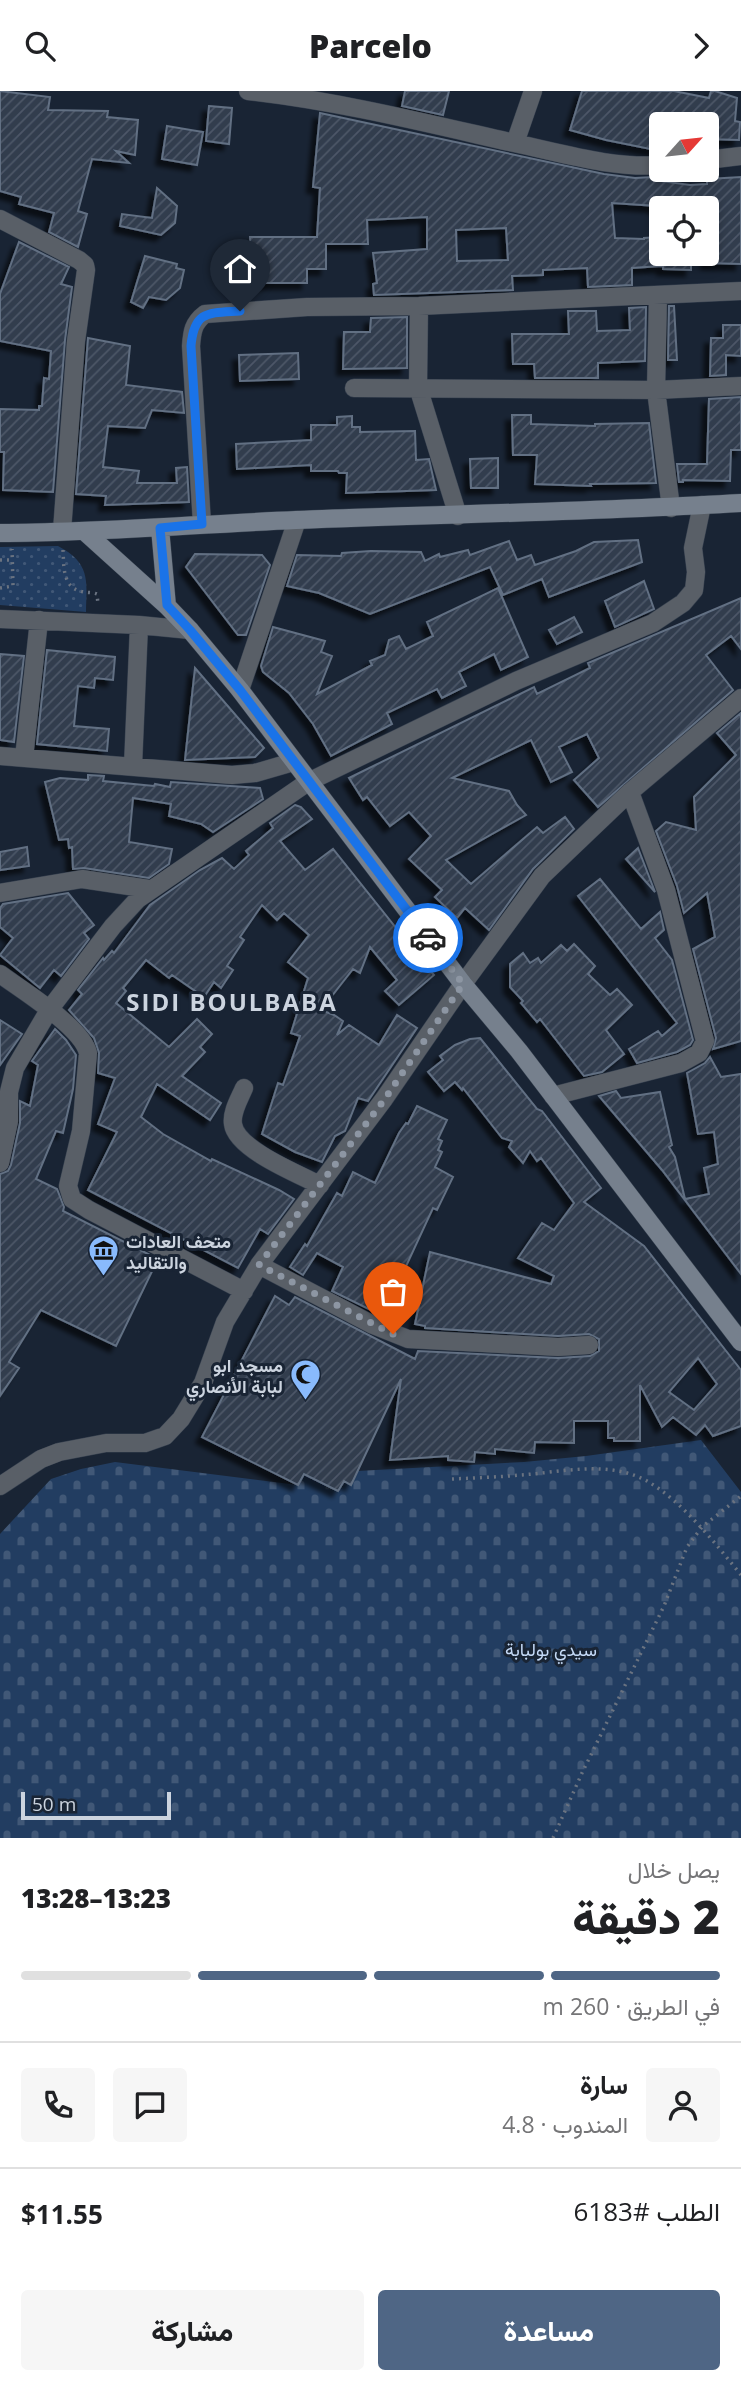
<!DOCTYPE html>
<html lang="ar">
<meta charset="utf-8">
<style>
body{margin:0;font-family:"Open Sans",Vazirmatn,sans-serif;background:#f6f6f6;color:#202124;direction:rtl;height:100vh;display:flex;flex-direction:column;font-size:26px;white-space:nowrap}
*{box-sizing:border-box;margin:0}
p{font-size:23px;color:#757577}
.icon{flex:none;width:38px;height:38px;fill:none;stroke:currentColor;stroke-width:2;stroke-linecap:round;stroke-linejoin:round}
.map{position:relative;height:1747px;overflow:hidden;direction:ltr}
.sheet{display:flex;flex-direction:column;background:#fff;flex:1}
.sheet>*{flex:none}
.needle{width:46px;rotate:63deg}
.controls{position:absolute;left:649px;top:21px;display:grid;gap:14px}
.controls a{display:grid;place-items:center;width:70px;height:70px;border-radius:7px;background:#fff;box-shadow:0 4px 10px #0003;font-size:35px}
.scale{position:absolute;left:21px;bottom:18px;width:150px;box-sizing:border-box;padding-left:7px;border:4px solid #ccd4df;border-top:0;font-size:19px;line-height:24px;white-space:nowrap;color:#ccd4df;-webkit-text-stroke:5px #192434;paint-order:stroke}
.pin{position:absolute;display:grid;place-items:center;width:60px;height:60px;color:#fff;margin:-72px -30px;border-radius:50% 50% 50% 0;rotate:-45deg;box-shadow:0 0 7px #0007}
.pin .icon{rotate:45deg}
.courier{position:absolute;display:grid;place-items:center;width:70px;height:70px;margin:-35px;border:5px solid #1a73e8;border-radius:50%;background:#fff;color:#222;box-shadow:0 2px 9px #0007}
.summary em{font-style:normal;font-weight:800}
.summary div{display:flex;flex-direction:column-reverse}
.summary{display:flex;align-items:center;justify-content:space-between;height:119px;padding:0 21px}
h1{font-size:46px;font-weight:800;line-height:52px}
.bar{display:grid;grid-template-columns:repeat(4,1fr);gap:10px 7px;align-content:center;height:84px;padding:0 21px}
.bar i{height:9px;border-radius:5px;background:#e0e0e0}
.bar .on{background:#4f6685}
.bar p{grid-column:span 4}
.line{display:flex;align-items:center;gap:18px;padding:0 21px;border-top:2px solid #e0e0e0}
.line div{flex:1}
.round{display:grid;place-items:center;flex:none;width:74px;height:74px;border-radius:7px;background:#f6f6f6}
.button{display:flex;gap:14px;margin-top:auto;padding:14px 21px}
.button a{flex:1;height:80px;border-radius:7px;background:#4f6685;color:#fff;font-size:28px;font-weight:800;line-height:80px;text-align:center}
.button a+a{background:#f6f6f6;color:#202124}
header{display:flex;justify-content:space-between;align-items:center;height:91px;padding:0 21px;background:#fff;font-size:32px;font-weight:800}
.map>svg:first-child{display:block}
.green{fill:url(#green-dots)}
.cemetery{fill:url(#cemetery-stones)}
.building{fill:url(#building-hatch);stroke:#627083;stroke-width:2;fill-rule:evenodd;filter:url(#shadow)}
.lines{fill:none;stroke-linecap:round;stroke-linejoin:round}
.street-casing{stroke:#36404f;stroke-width:19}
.secondary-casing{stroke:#36404f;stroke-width:19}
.path{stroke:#6a7381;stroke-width:3.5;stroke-dasharray:2 5;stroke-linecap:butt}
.street{stroke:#595f67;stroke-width:18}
.secondary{stroke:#76808d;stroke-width:18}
.done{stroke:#8d96a3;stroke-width:7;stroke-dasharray:0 12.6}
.route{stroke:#1a73e8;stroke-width:9}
.labels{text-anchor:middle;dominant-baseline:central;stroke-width:6;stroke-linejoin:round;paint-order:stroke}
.poi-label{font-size:18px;font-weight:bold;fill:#ccd4df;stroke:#192434;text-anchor:start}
.park-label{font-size:18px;fill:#c5daf7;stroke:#192434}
.district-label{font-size:24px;font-weight:bold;letter-spacing:2px;fill:#ccd4df;stroke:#192434}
</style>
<header><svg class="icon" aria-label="forward" viewBox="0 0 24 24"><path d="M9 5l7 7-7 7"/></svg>Parcelo<svg class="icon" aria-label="search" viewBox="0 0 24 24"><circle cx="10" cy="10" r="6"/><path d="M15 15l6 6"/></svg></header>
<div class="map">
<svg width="741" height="1747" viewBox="0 0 741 1747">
<defs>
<pattern id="green-dots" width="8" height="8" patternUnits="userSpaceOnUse" patternTransform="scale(1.75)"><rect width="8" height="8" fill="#223d61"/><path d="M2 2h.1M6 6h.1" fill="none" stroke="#415877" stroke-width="1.8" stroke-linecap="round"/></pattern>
<pattern id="cemetery-stones" width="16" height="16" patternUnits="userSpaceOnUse" patternTransform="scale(1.75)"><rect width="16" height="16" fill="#223d61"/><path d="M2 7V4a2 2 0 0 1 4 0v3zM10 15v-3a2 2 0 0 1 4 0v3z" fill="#415877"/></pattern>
<pattern id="building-hatch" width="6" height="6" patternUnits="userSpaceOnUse" patternTransform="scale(1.75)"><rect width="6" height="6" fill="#303c4e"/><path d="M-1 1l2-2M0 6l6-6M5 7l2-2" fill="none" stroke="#4d5767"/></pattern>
<filter id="shadow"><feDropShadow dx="-6" dy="6" stdDeviation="2" flood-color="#0009"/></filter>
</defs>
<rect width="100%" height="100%" fill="#192434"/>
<path class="green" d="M58 455C90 472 87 488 86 521L0 514V456Z"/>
<path class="cemetery" d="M701 1349 741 1401V1747H0V1443L51 1388 81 1378 115 1371 298 1394 304 1383 338 1400 344 1390 357 1380 524 1371 586 1365Z"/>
<path class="building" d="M0 0 50 6 48 19 108 20 107 26 138 29 135 64 116 60 129 72 92 68 78 120 87 123 78 156 49 141 54 122 19 113 21 106 0 100Z
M405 0H449L443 24 402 15Z
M582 0H674L709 7 711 0H715L737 7 735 30 740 31 739 49 707 48V33H662V56L658 55 655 59 606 49 570 39Z
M209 15 232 17 229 53 206 50Z
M320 22 604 83 635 87 653 86V89L690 94 707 93V88L741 86V173L707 172V117H656L657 115 612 112 615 147 644 148V147L659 146 661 175 632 177V194L588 196 587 177 543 179V184L512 185 513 199 374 204 373 193 377 192 373 162 427 158V126L367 129 368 153H326V178H307V192H251L250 146H317L320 97 313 96ZM506 137 508 169 457 170 456 139Z
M167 35 203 41 197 74 162 68Z
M157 97 177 115 175 132 161 144 120 135 122 123 152 127Z
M19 151 69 176 61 193 72 196 65 249 53 401 3 399 4 361H0V318L39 319V315H42L44 287 49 288 51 260 0 250V203Z
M663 163H691V179L663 178Z
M145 165 177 173 176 177 184 179 180 197 166 209 149 206 143 217 131 211Z
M669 215H674L677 269H668Z
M646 216 645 270 598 272V287H535L534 273H513L512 243H569L568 220H596L597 240 630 239 629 217Z
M407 226V277L343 278 344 241H370L371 227Z
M723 234H741V265L726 264V284L710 285 711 247H723Z
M88 247 130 255 126 294 182 301 184 322 152 319 145 337 108 335 103 376 139 380 137 392H177L176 377 187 376 189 411 105 414 106 405 76 403Z
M298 262 299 288 240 290 239 264Z
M741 306V359H731L730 390 683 389V391H679L677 373H707L709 308Z
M512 324H531V333L595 335V333L649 332 656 392 590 393 591 395 535 393 537 364H513Z
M352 325V336H360V341L415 340 416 369 429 368 436 399 346 402 347 382H339L338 380H311V374L237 378 236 353 311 349V334H337V326Z
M498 367V397H471L470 368Z
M638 449 642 471 549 506 542 488 503 504 490 476 370 523 319 502 287 495 297 464 341 465 342 462 371 460 421 461 425 470 439 463 440 466 468 459 470 464 509 450 517 469 531 464 535 474 576 460 594 451Z
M195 463 262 464 270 474 246 544H238L186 476Z
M644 490 654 518 615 536 605 510Z
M498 497 528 566 501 579 494 563 459 581 466 595 442 607 437 598 387 622 392 633 331 665 313 633 289 602 263 581 261 575 273 536 325 550 321 561 332 565 317 603 372 574 370 570 385 564 389 549 399 545 406 558 433 545 427 531Z
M741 507V558L731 545 706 564 733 599 598 716 574 689 599 667 587 643 559 656 572 681 551 691 531 649 452 687 509 700 517 714 526 724 446 769 471 793 537 736 543 742 565 726 574 738 533 778 489 839 465 817 457 827 435 806 442 799 409 768 431 745 409 721 390 735 367 706 363 709 349 687 534 596 537 603 590 577 588 572Z
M574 526 582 541 557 553 549 539Z
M47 559 115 566 113 589 95 587 94 597 78 595 74 635 109 638 107 660 37 653Z
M0 563 24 565 14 651 0 649Z
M195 577 264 657 255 666 185 669Z
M741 622V950L713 958 716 947 693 858 715 846 707 802 684 822 677 795 656 740 666 731 696 739 694 706 736 664 717 642Z
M88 684 104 685 103 690 154 695 155 693 170 696 171 691 260 697 263 708 213 741 201 733 169 725 171 713 133 707 129 751 172 758 169 773 149 787 84 777 73 778 72 756 69 757 68 748 59 749 45 691 60 687 88 689Z
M295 714 301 716 312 728 280 750 305 779 333 758 400 842 399 843 434 884 399 914 385 900 397 889 370 856 360 882 353 878 321 919 334 924 343 930 337 944 349 934 379 954 397 924 417 937 368 1010 358 1007 345 1040 335 1045 322 1071 295 1061 262 1043 278 992 283 994 300 945 291 942 308 887 288 871 309 844 284 822 277 829 262 814 240 846 244 849 227 875 233 879 221 897 214 891 204 906 172 884 169 887 146 869 123 897 126 900 116 912 169 956 197 928 212 943 200 956 205 961 182 985 221 1012 210 1029 157 993 141 1026 163 1043 211 1070 212 1068 279 1099 294 1108 268 1143 260 1138 238 1177 88 1099 117 1041 98 1033 115 987 98 982 99 962 94 947 69 919 82 903 78 899 103 867 104 869 112 860 114 862 150 814 200 779 222 767 234 778 249 764 246 760 273 737 270 732Z
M27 756 29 775 0 779V761Z
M638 757 655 801 626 768Z
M600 788 641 838 660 821 664 839 655 847 672 869 693 949 690 954 677 961 637 972 629 958 658 940 662 945 677 932 578 805Z
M68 802 94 834 84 842 89 848 61 885 54 879 40 897 0 864 13 847 0 836V817L3 813Z
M574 853 595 875 588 883 610 904 617 898 632 914 606 939 624 963 602 981 584 985 540 928 537 931 521 912 523 910 510 896V873L523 862 530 872 538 867 541 872 561 854 567 860Z
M0 929 22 943 0 974Z
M55 938 66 949 76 964 73 998 63 1042 56 1040 36 1088 57 1098 64 1116 63 1120 158 1168 116 1255 41 1219 9 1271 19 1277 0 1305V1083L8 1080 11 1074 20 1032V1010L30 1015 38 974 32 970Z
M480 947 537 1018 542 1020 601 1097 584 1111 644 1155 741 1279V1335L713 1345 705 1334 696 1344 673 1326 662 1336 640 1294V1350H614V1347H608V1330H574V1352L535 1351 534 1362 495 1358V1363L475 1361 474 1371 448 1369V1365L390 1369 401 1288 351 1394 344 1390 338 1400 304 1383 298 1394 202 1346 275 1205 289 1214 295 1206 415 1268 418 1260 558 1267 590 1265 599 1260V1248L589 1243 558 1245 425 1237V1235L415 1233 430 1161 551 1193 554 1185 518 1167 542 1132 554 1139 574 1112 541 1067 537 1070 530 1060 523 1072 509 1056 512 1050 502 1047 463 997 462 999 455 991 444 1000 428 981 443 969 440 965 455 954 470 948ZM698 1267 717 1293 694 1319 669 1301Z
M710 966 721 986 741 983V1183L662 1079 599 1005 616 1000 621 1007 660 1001 672 1054 669 1056 675 1066 685 1108 709 1103 704 1077 718 1073 714 1041 698 1043 687 982 705 972Z
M417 1015 447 1029 438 1048 442 1050 438 1059 442 1061 435 1076 453 1086 437 1119 433 1117 383 1225 332 1200 343 1176 317 1162 303 1184 290 1176 305 1153 307 1155 337 1102 342 1105 353 1081 375 1092 399 1042 406 1032 408 1033Z"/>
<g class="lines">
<defs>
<path id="street" d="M248 0C338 10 426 32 514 52 562 62 613 78 662 74
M515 52 533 0
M707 69 741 65
M0 128 79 169 85 174 86 179 76 250 62 440
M658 204 656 299 671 417
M419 215 418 296 458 425
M354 297 656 299 741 295
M202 433 191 255C192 241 193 232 205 223L307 216 419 215 741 200
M0 528 139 534 190 539
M240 599 297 429
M0 665 232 684 255 682 293 671
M24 667 39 529
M133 675 139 534
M0 802 82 788 149 798
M0 883C23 900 82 936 88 962L81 1040 68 1095 72 1108 89 1119 244 1200
M244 997C240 1007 231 1021 233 1033 236 1058 298 1083 320 1094
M553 1005 681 972 699 962 705 950 666 799 630 701
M0 1072 9 1030V1001L15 977 22 965 49 919 113 835 138 808 308 691 516 590 653 532 683 512 694 499 696 481 693 457 702 414
M259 1174 373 1234 408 1248 558 1256 589 1254
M0 1395 41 1368 59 1361 106 1352H145L165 1345 181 1328 203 1292 225 1231 259 1174 384 1008 463 893 542 785 630 701 741 607"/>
<path id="secondary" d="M160 437 167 515
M84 440 167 515 190 539 240 599 463 893 519 960 741 1251
M0 442C99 442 197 433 296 429 445 423 593 421 741 412"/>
</defs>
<use href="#street" class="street-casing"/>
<use href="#secondary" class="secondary-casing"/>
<path class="path" d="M63 459C64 474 62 495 80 500 86 502 92 501 97 503L98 513
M0 469H11
M0 497 13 495 12 458
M452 1388C475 1387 498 1386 521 1384 562 1381 609 1369 647 1390 682 1410 716 1453 741 1484
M553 1747 582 1682 664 1515 687 1456 702 1436 741 1405"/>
<use href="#street" class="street"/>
<use href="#secondary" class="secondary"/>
</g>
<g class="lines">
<path class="done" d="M393 1243 259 1174 384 1009 463 893 428 847"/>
<path class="route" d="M240 220C209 222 194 219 191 255L202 433 160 437 167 514 190 539 240 599 428 847"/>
</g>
<defs>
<symbol id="museum-pin" viewBox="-11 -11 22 30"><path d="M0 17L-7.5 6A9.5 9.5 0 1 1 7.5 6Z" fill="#89bafc" stroke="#192434"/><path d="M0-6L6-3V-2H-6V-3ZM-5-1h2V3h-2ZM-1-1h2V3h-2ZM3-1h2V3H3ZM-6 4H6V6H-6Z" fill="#111"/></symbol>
<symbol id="mosque-pin" viewBox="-11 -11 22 30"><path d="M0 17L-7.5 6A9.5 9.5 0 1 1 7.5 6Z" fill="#89bafc" stroke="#192434"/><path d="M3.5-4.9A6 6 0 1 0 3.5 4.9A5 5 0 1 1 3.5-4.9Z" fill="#111"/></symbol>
</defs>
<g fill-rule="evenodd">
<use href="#museum-pin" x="86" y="1142" width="35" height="47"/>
<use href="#mosque-pin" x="288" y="1266" width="35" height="47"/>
</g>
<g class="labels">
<g class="poi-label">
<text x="126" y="1150">متحف العادات<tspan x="126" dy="21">والتقاليد</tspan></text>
<text x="283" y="1274" text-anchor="end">مسجد ابو<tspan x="283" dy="21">لبابة الأنصاري</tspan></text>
</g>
<g class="park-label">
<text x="551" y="1558">سيدي بولبابة</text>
</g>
<g class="district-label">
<text x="232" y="910">SIDI BOULBABA</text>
</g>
</g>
</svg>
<div class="controls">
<a><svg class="needle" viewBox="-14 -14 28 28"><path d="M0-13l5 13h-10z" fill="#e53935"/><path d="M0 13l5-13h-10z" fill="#757577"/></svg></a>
<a><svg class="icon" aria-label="locate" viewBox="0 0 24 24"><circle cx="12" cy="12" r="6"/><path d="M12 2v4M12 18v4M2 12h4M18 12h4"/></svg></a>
</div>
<div class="scale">50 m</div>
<div class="pin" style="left:393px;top:1243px;background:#ea580c"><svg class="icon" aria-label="bag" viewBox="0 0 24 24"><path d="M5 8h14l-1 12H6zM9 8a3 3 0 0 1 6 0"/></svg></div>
<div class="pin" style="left:240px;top:220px;background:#1f2937"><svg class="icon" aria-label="home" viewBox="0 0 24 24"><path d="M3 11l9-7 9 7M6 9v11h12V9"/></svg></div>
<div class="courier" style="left:428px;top:847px"><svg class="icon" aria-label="car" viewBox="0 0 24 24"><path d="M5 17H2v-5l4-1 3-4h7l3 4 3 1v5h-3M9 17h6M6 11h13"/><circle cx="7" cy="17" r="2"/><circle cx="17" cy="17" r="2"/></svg></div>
</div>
<section class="sheet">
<div class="summary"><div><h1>2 دقيقة</h1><p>يصل خلال</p></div><em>13:23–13:28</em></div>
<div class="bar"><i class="on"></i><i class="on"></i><i class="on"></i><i></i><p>في الطريق · 260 m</p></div>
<div class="line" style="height:126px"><a class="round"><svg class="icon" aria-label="person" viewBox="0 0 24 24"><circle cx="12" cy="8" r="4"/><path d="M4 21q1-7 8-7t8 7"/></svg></a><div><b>سارة</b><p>المندوب · 4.8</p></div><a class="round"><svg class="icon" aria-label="chat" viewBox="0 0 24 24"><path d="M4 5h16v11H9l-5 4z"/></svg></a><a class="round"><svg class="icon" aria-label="phone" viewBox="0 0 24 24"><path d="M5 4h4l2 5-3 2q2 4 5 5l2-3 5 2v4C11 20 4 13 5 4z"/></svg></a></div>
<div class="line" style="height:91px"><div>الطلب #6183</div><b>$11.55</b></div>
<div class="button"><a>مساعدة</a><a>مشاركة</a></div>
</section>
